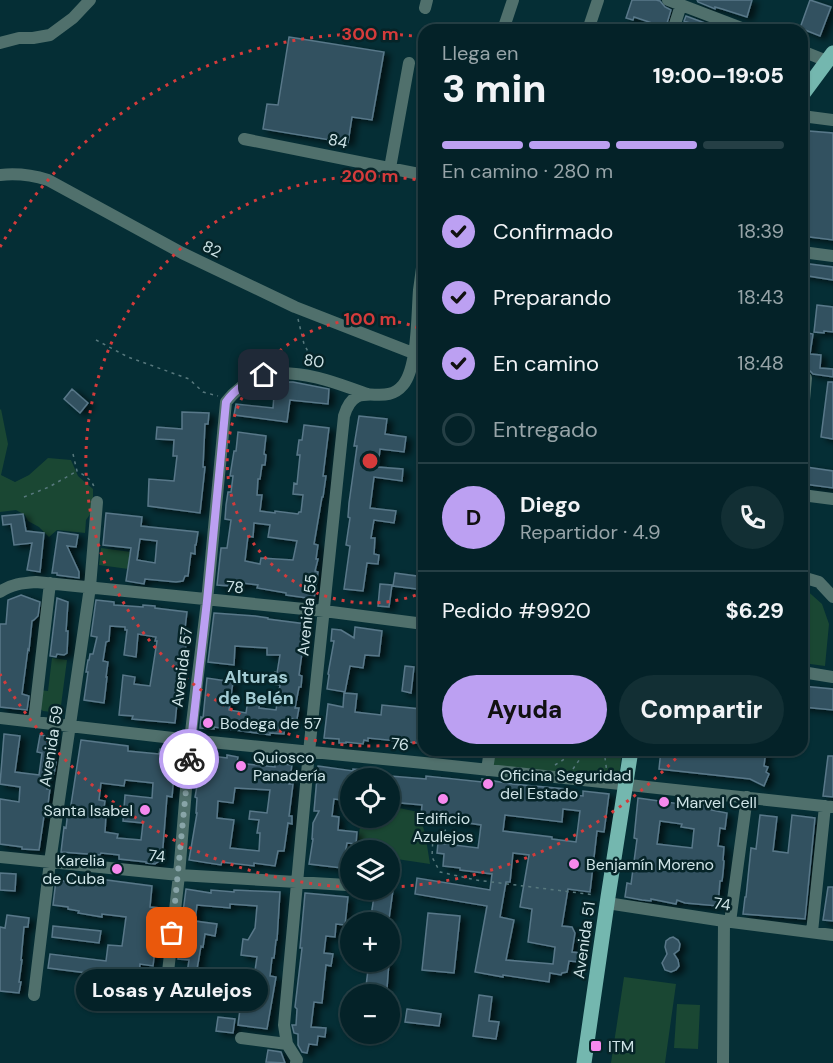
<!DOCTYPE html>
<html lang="es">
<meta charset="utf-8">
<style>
body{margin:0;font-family:"DM Sans",sans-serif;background:#122f34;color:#f1f3f6;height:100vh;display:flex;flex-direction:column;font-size:22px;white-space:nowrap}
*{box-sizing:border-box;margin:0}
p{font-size:20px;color:#97a4a8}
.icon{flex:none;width:33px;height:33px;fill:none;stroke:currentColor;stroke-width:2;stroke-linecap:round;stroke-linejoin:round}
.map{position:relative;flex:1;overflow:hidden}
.sheet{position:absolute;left:418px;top:24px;width:390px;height:732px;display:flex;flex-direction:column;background:#042228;border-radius:18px;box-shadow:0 2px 4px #0004,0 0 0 2px #253f45}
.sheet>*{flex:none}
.fabs{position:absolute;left:340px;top:768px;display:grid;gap:12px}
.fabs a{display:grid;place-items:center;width:60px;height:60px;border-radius:50%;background:#042228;box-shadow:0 2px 4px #0004,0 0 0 2px #253f45;font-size:30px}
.pin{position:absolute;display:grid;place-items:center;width:51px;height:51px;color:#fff;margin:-26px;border-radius:12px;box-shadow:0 3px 9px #0006}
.courier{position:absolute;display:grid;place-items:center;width:60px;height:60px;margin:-30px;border:4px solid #bca0f2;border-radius:50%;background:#fff;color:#222;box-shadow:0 2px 8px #0007}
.bubble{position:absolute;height:42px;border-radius:21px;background:#042228;box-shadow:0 2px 4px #0004,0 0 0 2px #253f45;font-size:20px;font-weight:800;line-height:42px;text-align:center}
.summary em{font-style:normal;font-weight:800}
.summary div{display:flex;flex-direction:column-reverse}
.summary{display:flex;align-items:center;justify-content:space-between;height:102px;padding:0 24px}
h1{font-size:39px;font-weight:800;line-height:45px}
.bar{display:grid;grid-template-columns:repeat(4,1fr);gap:9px 6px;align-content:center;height:72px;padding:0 24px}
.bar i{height:8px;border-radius:4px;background:#253f45}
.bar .selected{background:#bca0f2}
.bar p{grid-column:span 4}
.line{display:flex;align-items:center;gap:15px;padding:0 24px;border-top:2px solid #253f45}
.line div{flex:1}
.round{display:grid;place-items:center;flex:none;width:63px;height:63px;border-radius:32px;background:#122f34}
ol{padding:0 24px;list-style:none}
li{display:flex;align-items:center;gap:18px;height:66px}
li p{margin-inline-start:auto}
li .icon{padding:6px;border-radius:50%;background:#bca0f2;color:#111;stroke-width:4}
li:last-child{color:#97a4a8}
li i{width:33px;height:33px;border:3px solid #253f45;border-radius:50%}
.cta{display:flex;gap:12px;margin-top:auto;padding:12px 24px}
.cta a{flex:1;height:69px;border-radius:36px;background:#bca0f2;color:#111;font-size:24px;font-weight:800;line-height:69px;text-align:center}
.cta a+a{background:#122f34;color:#f1f3f6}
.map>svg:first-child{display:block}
.green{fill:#1a4733}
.building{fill:#335161;stroke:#597889;stroke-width:1.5;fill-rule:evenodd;filter:url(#shadow)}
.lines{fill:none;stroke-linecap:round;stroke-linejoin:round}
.path{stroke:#57787d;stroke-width:1.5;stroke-dasharray:3 4.5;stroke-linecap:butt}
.minor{stroke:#50706c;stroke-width:12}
.major{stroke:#74b7af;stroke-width:15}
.done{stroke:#88a4a8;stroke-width:6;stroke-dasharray:0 10.8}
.route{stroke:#bca0f2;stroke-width:8}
.ring{fill:none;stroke:#d53b3b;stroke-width:3;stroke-dasharray:3 6}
.poi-dot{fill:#f689ee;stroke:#062428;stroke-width:2}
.labels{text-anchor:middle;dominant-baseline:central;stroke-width:5;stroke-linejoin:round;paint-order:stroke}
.street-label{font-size:16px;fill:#cee3e6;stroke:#062428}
.poi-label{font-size:16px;fill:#cee3e6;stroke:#062428;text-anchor:start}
.neighbourhood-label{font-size:18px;font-weight:bold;fill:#a3ccd4;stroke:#062428}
.centre{fill:#d53b3b;stroke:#062428;stroke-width:3}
.ring-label{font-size:18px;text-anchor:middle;font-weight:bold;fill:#d53b3b;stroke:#062428;stroke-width:5;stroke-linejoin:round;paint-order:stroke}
</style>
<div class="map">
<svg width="833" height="1063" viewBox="0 0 833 1063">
<defs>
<filter id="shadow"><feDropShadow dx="5.5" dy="3" stdDeviation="3" flood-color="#0009"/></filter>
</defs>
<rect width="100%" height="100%" fill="#052e35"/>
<path class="green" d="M1 409 8 444 1 475 15 482 29 475 48 458 71 460 78 476 93 489V510L86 520 85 533 57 530 49 537 39 527 28 521 25 515 16 510 0 512V410Z
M101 548 139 553 136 570 99 565Z
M803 587 822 604 829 624 825 666 803 663Z
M52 658 67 660 60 713 43 711 37 706 39 690 48 691Z
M494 750H622L619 777 615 779 492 766Z
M390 806 418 812 425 833 430 864 390 858V850H357L361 818H390Z
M624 977 676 984 665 1063H611Z
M677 1004 700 1005 698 1049 674 1048Z"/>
<path class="building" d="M632 0H656L660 1 665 7 671 10 665 30 657 28 658 25 634 17 633 20 626 18Z
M697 0H752L747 17 722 9 715 7V9L698 2Z
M810 0 831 7 820 36 800 28Z
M686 16 724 30H702L697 28 698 26 684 21Z
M289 37 384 52 372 120 352 117 348 143 263 129 267 104 278 105Z
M809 131 833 133V240L802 236V139Z
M802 263 833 267V280L802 275Z
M817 305 833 307V332L824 331V333L814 332Z
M802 332 813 334 810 354 821 355 820 368 833 369V377L813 374 810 371 802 370Z
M275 382H293L329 389 328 404 290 400 287 422 234 415 236 404 273 408Z
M828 382H833V439L821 437Z
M72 389 88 403 80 413 64 399Z
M182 412 209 413 208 424H205L203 467H205L200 513 148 506 149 479 174 481 177 456H173L174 440 156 439 157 427 182 429Z
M359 416 387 419 385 434 406 437 404 452 380 449 378 467 403 469 402 481 374 477 370 508 396 511 394 523 374 520 371 538H375L374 554 379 555 378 564 367 563 363 591 344 589 350 546 346 545 350 518 348 517 349 503 357 446H354Z
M304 425 329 428 323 476H326L323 497H322L314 544 318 545 316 559H318L315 571 318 572 314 599 286 595V593L257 588 258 585 242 583V587L217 585 221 548H227L231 520 225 519 226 505 228 492H231L233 476H230L234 451H236L238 432 266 436 264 454 266 455 265 465H262L260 479H258L257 495H262L260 511 275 513V511L298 514 299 512H301L303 495 293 494 294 483 297 484 300 455H297L299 440H302ZM254 523 270 525 268 537 297 541 293 560 261 558 260 564 245 561 248 536 253 537Z
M806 467 833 471V488L804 484Z
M106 513 142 517 141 526 198 532 196 545H195V554L191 553 188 576H185L183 581 176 582 145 579 144 584 126 581 131 548 103 545ZM140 539 157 541 155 563 137 560Z
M23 514 26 531 44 533 40 572 27 570 32 543 14 545 11 524 3 525 2 516Z
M58 532 78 535 76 547 67 546 79 572V578L57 575V573H52Z
M395 573 424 577V590L393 586Z
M380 584 392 585 389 607 378 606Z
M21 595 40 602 38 616 34 620 32 621 29 650 28 649 22 694 29 696 27 710 0 707V624H6L8 600Z
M57 598 68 602 66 631H68L67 653 64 655 57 654 56 657 50 656Z
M96 600 114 602V605L143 607V605L155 606V608L187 612 183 645H186L182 674H180L175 723 132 719 133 716 119 715 123 675 135 677 134 684 150 686 157 641H155L156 637 138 634 136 657 124 655 127 630H125V627L110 626 109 641 106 642 103 661 108 662 106 677H107L104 703 84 700 88 672H86L88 660H89L90 654H93L97 637 91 636Z
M214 613 255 616 268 618V619L306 624 299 675 302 676 301 687H299L295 708H299L297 719 286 718 284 734 270 733V735L214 727V729L200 728 201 717 203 718 207 678 233 682 229 710 246 713 248 700 260 701 259 708 276 710 280 685 273 684 275 672 277 673 280 655H267V648L235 646 234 665 208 662Z
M355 627 382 631 379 656 365 655 363 668 350 666 345 692 327 689 329 675 328 674 334 641H331L332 629 341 630 354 638Z
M405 666 414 667 411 693 402 691Z
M802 686 833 689V710L802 707Z
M344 693 357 694 355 712 381 715 382 705 421 709 417 743 368 738V741L364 740 363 744 346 742V743H339V739L324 738 328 704 343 707Z
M4 734 20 736 15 772 39 775 42 753 37 752 40 735 55 737 52 761 56 762 54 774 49 773 47 789H50L48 804 50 805 48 817 44 816 39 850 22 849V847L0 844V799L19 802 20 787 0 784Z
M81 740 128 746V751L159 754 160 749 179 751 177 764H175L172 797 167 796 162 859 155 864 146 863V862L119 859V855L101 853 100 855 61 852 64 827 66 828 68 810 70 811ZM125 780 153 783 152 798 125 795 123 821 143 823 141 840 117 838 118 834 105 832 106 815H103L105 801 99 800 101 783 124 786Z
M661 750H707L728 752 729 750H766L764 766 768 767 766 772 769 774 764 786 750 779 659 769Z
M203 755 227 758V755L238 757 237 763 275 767V763L292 765 289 784H293L289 816H292V824L288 823 284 851H278L275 866 254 863V866L222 862 221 865 189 860 197 813H196L197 798 195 797 197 786H199ZM235 788 270 790 267 813 250 811 249 819 259 820 257 833H260L259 851 230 848 234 820 217 818 218 801 233 803Z
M828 756H833V797L823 796Z
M318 766 353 771V769L364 770 363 778H351V801L334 799 332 816 339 817 338 830 357 832 356 844 347 843 344 860H351L350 869 309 864 313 839H312L313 823 319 811H314Z
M390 776 426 779V776L482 782V779L512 784 566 789 565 794 583 796V791L609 794 604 832 597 831 590 892 568 889 562 926 572 927 575 933 572 952 581 953 579 962 569 961 567 972 562 973 561 975 550 973 549 982 503 975V977L475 972 487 906 415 894 417 878 490 890 492 874 460 870V868L443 866 444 854 437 853 438 843 478 848 481 825 421 816 422 805 390 802ZM563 809 580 811 576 842 552 839V837L503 831 505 815 562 822ZM513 853 529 855 520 907 532 909 528 942 555 947 553 964 506 960 514 920 500 917 506 882H510Z
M638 798 680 804 681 802 711 806V810L727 813 725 829 720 828 718 846 724 847 723 860 724 861 723 873 722 881H720L718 906 685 903 677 900 676 904 651 899V901L642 900 625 897 627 883 631 884 637 839 634 838ZM660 821 682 824 681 827 694 829 692 848 657 844Z
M760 815 777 817 773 851 788 853 792 815 815 818 805 919 743 914 745 897H746L751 848 756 849Z
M0 873 16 874 15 891 0 890Z
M84 877 152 886 150 907 160 908 153 966 140 964 139 978 125 976 123 996 102 994 103 975 48 968 50 954 106 961 108 945 122 946 126 917 102 914V917L78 913 79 911 68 909V907L53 905 56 880 72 882 73 880 83 882Z
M828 887H833V921L823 920Z
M186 889 211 893V890L234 892V890L280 892 277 940H276L274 958H272L270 976 276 977 267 1029 238 1025 241 1001H238L239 989 252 990 257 957 241 955 243 939 248 940 255 928 257 906 230 904V908L197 905 195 921 217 924 215 936 205 934 203 947 201 946 196 975 205 977 204 980H213L210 992 222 994 221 1006 210 1004V1002L195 998 194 1002 181 1000 182 992H184L189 960 178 959 185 913 183 912Z
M375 890H393L389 919 371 916Z
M305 893 348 897 345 925 336 924 335 937 326 936 324 953 333 954 331 966 326 965 322 1003 314 1002 311 1027 326 1028 325 1037 318 1036 317 1045 309 1044 307 1053 302 1052 298 1045V1034L294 1033 292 1025H296L297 1009 295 1007 302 948H300Z
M428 913 460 916 454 973 422 970Z
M7 915 29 918 28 927H24L21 960H22L19 982H21L19 993 0 991V927L5 928Z
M53 926 101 931 99 943 52 937Z
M673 937 678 940 680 944 679 950 674 954 678 960 679 966 676 970 671 972 665 970 662 963 667 954 665 947 666 941 670 938Z
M369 962H389L387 988 366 986Z
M479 995 492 997 489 1021 499 1022 496 1039 473 1036Z
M407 1009 441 1014 439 1026 405 1022Z
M218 1017 235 1019 233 1033 216 1031Z
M268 1050 281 1052 285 1063 266 1062Z"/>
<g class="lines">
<path class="path" d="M298 319 304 344 315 365
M96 340 128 357 189 379 203 392 218 396
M73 454 77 471C85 476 93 480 95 490
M24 497 49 487 77 471
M549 750 574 753
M576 750 574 753 579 750
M604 750 607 773
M555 765 574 753
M573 769 586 750
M446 830 433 835 432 857 440 872 476 880 595 895"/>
<path class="minor" d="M668 0 747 30
M425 8 427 0
M503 30 513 0
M588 30 598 0
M673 30 681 5
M0 43 19 38H33L50 35 73 18 90 0
M802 51 827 61
M802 116 833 120
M244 139 424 175
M390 168 409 63
M0 175C17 173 32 175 48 180L182 253 295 307 413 353
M802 252 833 256
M802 378H806L802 422
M802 495 833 499
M802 577 819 582 833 597
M0 592C11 584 23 583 36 582L324 611 424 624
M802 672 833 677
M0 718 190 740 424 763 833 807
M34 721 50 583
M487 770 490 750
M0 857 179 875 347 885
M607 903 724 921 833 935
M730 922 747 797
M812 932 825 806
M168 972 179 875 190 740 207 601 226 402C264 354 320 377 367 394
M34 995 50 862 90 587 97 502
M241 1038 287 1044
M296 1063 297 1060 287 1044 284 1025 309 752 344 416C356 376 383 409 403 385 418 367 417 314 419 290 421 276 423 262 424 249
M723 1063 724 921"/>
<path class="major" d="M802 95 833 53
M584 1063 608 897 631 750"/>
</g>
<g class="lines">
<path class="done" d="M172 933 189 759"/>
<path class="route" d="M189 759 207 601 226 402C236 388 248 381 264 375"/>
</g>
<g class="ring">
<path d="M424 592A142 142 0 1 1 424 330"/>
<path d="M424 741A285 285 0 1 1 424 181"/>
<path d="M682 752A427 427 0 0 1 392 887M348 887A427 427 0 0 1 0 674M0 247A427 427 0 0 1 422 37"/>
</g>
<g class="poi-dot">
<circle cx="208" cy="723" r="6"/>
<circle cx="241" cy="766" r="6"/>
<circle cx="488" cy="784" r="6"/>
<circle cx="443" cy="799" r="6"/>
<circle cx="664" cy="802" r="6"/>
<circle cx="145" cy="810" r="6"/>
<circle cx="574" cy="864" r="6"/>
<circle cx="117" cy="869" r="6"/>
<rect x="590" y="1040" width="12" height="12" rx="3"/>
</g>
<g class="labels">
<g class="street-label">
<text transform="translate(338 141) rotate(12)">84</text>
<text transform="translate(212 249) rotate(26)">82</text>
<text transform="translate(314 361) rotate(9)">80</text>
<text transform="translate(235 587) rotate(5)">78</text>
<text transform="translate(307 615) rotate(-84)">Avenida 55</text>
<text transform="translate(182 667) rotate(-83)">Avenida 57</text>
<text transform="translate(400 744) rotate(5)">76</text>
<text transform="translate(51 746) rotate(-81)">Avenida 59</text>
<text transform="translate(157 856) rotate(6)">74</text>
<text transform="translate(722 904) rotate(8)">74</text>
<text transform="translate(584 940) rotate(-82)">Avenida 51</text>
</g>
<g class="poi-label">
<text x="220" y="723">Bodega de 57</text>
<text x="253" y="757">Quiosco<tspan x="253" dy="18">Panadería</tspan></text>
<text x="500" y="775">Oficina Seguridad<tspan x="500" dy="18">del Estado</tspan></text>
<text x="676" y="802">Marvel Cell</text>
<text x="133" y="810" text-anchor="end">Santa Isabel</text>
<text x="443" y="818" text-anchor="middle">Edificio<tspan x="443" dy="18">Azulejos</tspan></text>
<text x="105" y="860" text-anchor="end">Karelia<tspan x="105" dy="18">de Cuba</tspan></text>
<text x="586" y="864">Benjamín Moreno</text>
<text x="608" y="1046">ITM</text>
</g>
<g class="neighbourhood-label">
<text x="256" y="677">Alturas<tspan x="256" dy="21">de Belén</tspan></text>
</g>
</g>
<circle cx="370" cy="461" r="9" class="centre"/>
<g class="ring-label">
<text x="370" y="40">300 m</text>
<text x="370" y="182">200 m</text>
<text x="370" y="325">100 m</text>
</g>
</svg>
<div class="fabs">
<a><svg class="icon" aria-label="locate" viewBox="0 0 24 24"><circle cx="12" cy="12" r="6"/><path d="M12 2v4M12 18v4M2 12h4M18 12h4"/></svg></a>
<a><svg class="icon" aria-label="layers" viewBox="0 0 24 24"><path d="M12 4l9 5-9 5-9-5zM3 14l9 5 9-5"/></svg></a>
<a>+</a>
<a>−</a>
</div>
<div class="pin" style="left:172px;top:933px;background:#ea580c"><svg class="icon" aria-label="bag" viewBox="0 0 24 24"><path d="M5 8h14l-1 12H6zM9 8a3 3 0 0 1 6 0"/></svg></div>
<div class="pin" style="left:264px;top:375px;background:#1f2937"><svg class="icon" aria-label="home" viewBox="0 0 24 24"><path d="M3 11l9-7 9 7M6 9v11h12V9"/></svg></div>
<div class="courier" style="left:189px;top:759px"><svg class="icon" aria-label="bike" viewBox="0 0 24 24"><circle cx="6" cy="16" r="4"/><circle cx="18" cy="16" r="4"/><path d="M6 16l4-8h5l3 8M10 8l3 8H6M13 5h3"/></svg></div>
<div class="bubble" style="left:76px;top:969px;width:192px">Losas y Azulejos</div>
<section class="sheet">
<div class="summary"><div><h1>3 min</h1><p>Llega en</p></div><em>19:00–19:05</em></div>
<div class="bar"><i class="selected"></i><i class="selected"></i><i class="selected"></i><i></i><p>En camino · 280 m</p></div>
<ol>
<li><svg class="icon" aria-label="check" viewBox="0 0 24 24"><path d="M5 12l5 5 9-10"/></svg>Confirmado<p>18:39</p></li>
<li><svg class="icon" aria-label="check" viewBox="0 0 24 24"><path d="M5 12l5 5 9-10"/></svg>Preparando<p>18:43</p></li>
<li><svg class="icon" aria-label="check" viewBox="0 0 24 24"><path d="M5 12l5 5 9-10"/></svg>En camino<p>18:48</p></li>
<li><i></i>Entregado</li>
</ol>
<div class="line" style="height:108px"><b class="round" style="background:#bca0f2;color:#111">D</b><div><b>Diego</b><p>Repartidor · 4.9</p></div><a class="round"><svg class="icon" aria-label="phone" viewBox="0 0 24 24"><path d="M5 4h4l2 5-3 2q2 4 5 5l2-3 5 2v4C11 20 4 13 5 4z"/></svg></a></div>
<div class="line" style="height:78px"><div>Pedido #9920</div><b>$6.29</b></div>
<div class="cta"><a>Ayuda</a><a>Compartir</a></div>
</section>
</div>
